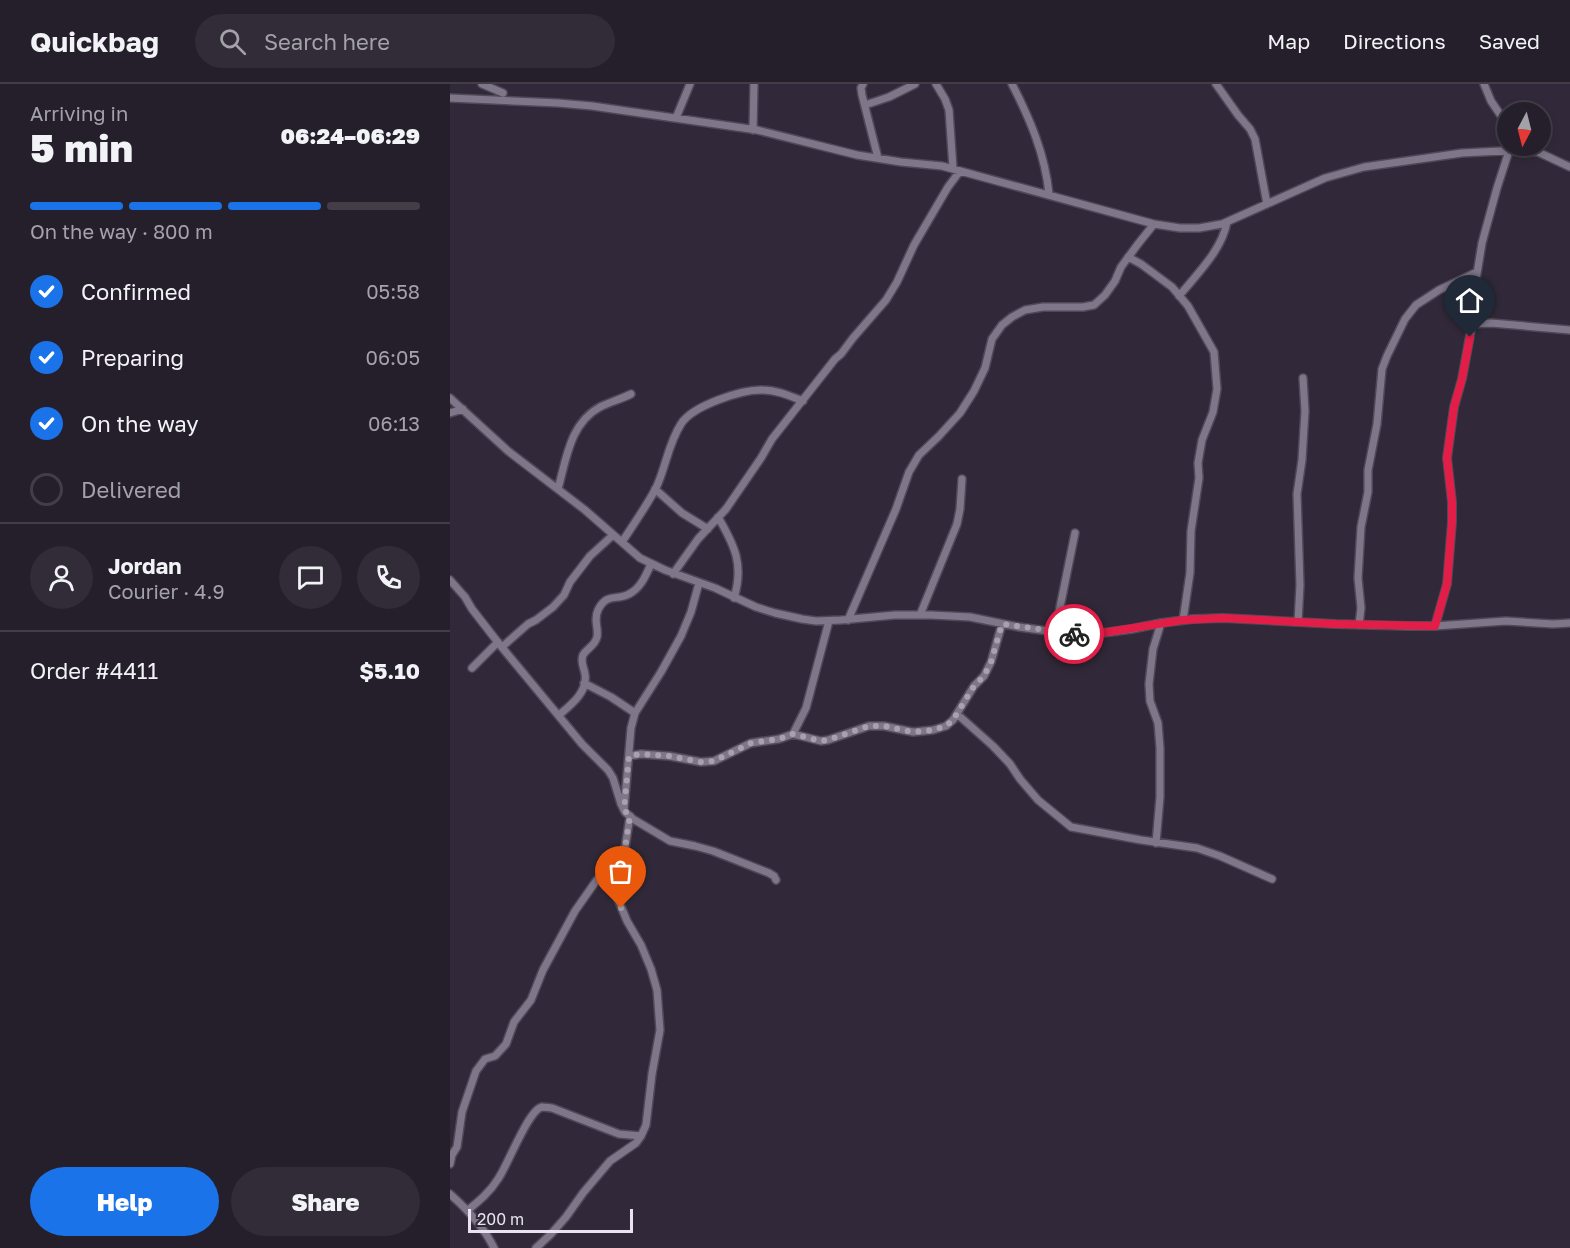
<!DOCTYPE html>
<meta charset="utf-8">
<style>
body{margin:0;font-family:"Golos Text",sans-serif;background:#312c37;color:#f1f3f6;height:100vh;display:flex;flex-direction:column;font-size:22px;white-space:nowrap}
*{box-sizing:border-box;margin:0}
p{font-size:20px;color:#a3a2a9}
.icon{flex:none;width:33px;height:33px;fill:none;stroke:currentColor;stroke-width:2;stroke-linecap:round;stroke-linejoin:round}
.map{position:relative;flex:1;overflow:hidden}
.panel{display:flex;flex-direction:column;background:#251f2b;width:450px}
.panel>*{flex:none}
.needle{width:39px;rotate:187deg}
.controls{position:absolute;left:1047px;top:18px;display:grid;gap:12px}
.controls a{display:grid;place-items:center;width:54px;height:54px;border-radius:50%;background:#251f2b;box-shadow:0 3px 9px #0003,0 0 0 2px #423d47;font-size:30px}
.scale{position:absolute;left:18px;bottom:15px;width:165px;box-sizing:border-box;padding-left:6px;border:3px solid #e8e3ee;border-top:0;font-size:16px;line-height:21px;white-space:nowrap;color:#e8e3ee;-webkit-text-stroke:4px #312939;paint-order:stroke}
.pin{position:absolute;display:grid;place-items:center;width:51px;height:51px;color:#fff;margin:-62px -26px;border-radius:50% 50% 50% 0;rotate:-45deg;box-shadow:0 0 6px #0007}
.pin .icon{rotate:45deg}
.courier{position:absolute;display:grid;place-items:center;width:60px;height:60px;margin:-30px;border:4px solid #e11d48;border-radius:50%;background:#fff;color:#222;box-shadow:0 2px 8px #0007}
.headline em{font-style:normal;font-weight:800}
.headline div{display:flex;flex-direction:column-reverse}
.headline{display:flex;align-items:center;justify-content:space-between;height:102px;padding:0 30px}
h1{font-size:39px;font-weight:800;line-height:45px}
.bar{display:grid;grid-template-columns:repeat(4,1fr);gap:9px 6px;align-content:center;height:72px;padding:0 30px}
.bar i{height:8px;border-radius:4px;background:#423d47}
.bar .active{background:#1a73e8}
.bar p{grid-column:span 4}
.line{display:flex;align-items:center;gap:15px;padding:0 30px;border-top:2px solid #423d47}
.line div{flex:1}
.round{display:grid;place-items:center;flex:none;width:63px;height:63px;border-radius:32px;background:#312c37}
ol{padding:0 30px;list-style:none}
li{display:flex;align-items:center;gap:18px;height:66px}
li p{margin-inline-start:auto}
li .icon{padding:6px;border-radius:50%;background:#1a73e8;color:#fff;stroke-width:4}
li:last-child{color:#a3a2a9}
li i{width:33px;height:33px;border:3px solid #423d47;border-radius:50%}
.cta{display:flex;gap:12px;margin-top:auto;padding:12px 30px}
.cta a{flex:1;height:69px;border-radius:36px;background:#1a73e8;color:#fff;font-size:24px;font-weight:800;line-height:69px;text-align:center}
.cta a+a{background:#312c37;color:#f1f3f6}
header{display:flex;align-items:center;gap:36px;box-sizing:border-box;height:84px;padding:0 30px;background:#251f2b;border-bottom:2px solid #423d47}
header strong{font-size:28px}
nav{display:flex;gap:33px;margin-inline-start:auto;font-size:21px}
.search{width:420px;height:54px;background:#312c37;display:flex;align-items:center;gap:15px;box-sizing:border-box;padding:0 21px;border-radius:33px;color:#a3a2a9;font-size:22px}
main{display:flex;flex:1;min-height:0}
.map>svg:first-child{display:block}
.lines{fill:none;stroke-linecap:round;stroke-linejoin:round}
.minor-casing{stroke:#4f4856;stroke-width:10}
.minor{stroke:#80768a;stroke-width:7}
.done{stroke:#a8a2af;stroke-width:6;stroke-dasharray:0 10.8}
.route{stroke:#e11d48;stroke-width:8}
</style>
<header>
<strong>Quickbag</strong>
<div class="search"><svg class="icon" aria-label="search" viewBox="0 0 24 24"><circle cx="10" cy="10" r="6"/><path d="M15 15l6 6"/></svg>Search here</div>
<nav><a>Map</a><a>Directions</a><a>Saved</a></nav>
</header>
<main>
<section class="panel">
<div class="headline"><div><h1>5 min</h1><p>Arriving in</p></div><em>06:24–06:29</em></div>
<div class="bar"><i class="active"></i><i class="active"></i><i class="active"></i><i></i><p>On the way · 800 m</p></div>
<ol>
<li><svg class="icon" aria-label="check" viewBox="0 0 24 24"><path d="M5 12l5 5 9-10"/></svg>Confirmed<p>05:58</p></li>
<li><svg class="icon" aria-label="check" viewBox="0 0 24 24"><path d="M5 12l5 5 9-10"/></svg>Preparing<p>06:05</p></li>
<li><svg class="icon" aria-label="check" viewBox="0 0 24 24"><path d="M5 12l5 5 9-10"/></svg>On the way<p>06:13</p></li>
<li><i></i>Delivered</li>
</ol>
<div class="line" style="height:108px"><a class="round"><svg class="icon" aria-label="person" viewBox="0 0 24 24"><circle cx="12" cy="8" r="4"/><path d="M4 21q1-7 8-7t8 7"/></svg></a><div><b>Jordan</b><p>Courier · 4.9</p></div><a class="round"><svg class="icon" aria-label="chat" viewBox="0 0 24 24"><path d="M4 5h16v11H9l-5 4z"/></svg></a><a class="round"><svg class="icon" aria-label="phone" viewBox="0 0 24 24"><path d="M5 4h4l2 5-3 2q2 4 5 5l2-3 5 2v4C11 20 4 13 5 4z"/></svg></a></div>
<div class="line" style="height:78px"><div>Order #4411</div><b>$5.10</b></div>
<div class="cta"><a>Help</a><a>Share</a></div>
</section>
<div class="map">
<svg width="1120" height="1164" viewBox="0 0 1120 1164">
<rect width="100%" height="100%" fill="#312939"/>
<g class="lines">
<defs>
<path id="minor" d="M32 0 53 9
M413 0 411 4 412 11 428 74
M486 0 495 15 499 26 503 84
M562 0C580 35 595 70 599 110
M766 0 788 31 800 45 805 55 817 120
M1034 0 1041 17 1058 42
M0 14 108 19 142 22 307 46 407 71 451 78 492 82 704 140 730 144H749L772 140 875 94 914 83 1012 69 1071 66 1088 68 1120 83
M415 21 439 13 465 0
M226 34 240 0
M303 46 304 0
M678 173 691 180 722 203 738 222 764 268 767 305 763 328 752 356 748 379 749 394 741 447 740 489 733 536
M729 212C747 190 772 166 777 138
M1022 240 1041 239 1120 246
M0 314 58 367 135 426 190 474 215 486 265 504 306 523 325 529 352 535 366 537 391 536 445 531H481L520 533 569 543 619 550H645L682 545 711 539 743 535 773 534 886 540 957 542H985L1056 537 1103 540 1120 539
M0 329 13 325
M108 405C116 376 120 339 150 323 160 318 171 315 181 310
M205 405 232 429 258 445
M268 433C285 462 294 481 284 514
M172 458C183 441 196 423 206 404 216 383 218 360 231 340 242 322 292 305 313 306 327 306 340 312 353 317
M223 490 248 455 276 425 311 374 322 355 385 275 391 270 403 254 436 216 447 198 464 161 498 103 510 87
M0 496 15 513 22 525 50 561 132 660 158 686 163 694 171 720 175 728 183 735 220 757 245 762 263 767 319 789 324 792 326 796
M470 531 507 440 510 425 512 395
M398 536 446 425 459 388 469 371 489 352 510 329 524 307 535 284 542 255 552 241 562 233 575 226 593 223H633L644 221 655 211 665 197 671 183 688 160 704 140
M848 538 850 501 847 410 852 376 855 327 853 294
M909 541 911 524 908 494 911 443 918 408V386L927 340 932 285 937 272 955 235 966 221 989 206 1027 188
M985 542 997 500 1002 438V418L997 374 1004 323 1012 295 1023 235 1024 208 1032 159 1047 104 1059 67
M605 548 625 449
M52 563 78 540 86 536 103 523 114 511 120 498 140 472 163 451
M22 584 48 558
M134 599 161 613 185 629
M507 630 543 662 560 680 570 695 588 716 621 743 691 756 747 764 770 772 822 795
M109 631C121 621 138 608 135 590 134 583 130 578 133 571 137 564 145 562 147 553 149 543 143 537 148 526 157 508 167 517 179 510 191 504 196 491 201 480
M343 650 371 657 378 656 419 642H434L463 648 483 646 496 642 503 636 524 602 534 592 541 578 552 540
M179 672 191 670 219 672 251 678 264 677 301 659 329 655 343 650 356 624 379 537
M174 726 181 644 185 629 211 588 231 552 241 528 249 499
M706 759 710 713V664L708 639 700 617 699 600 703 565 711 539
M0 1080 2 1071 7 1063 12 1028 26 987 35 975 45 972 56 960 64 938 81 916 93 886 125 827 146 797 175 764 180 732
M0 1110C17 1125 34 1143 44 1164
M18 1126C29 1117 40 1108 48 1095 58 1081 78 1026 92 1023 96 1023 99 1024 102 1024L169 1050 191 1052
M86 1164 101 1150 116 1133 133 1109 160 1077 186 1059 191 1052 196 1041 202 990 210 946 207 906 201 885 191 861 177 837 156 786"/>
</defs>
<use href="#minor" class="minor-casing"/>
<use href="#minor" class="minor"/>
</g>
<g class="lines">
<path class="done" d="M171 824 156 786 175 764 180 732 174 726 179 672 191 670 219 672 251 678 264 677 301 659 329 655 343 650 371 657 378 656 419 642H434L463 648 483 646 496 642 503 636 524 602 534 592 541 578 552 540 624 550"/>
<path class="route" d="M624 550H645L733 536 773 534 886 540 985 542 997 500 1002 438V418L997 374 1004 323 1012 295 1020 253"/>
</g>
</svg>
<div class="controls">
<a><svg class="needle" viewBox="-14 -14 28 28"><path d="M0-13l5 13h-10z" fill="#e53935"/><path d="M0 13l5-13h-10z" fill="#a3a2a9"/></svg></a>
</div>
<div class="scale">200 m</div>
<div class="pin" style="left:171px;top:824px;background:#ea580c"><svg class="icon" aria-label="bag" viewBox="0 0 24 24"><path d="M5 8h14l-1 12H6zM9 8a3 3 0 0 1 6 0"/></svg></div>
<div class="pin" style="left:1020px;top:253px;background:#1f2937"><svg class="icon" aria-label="home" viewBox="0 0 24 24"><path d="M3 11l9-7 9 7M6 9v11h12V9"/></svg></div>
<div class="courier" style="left:624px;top:550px"><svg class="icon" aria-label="bike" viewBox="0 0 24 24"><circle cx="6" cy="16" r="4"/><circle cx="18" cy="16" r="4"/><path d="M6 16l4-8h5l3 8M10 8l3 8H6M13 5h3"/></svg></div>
</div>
</main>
